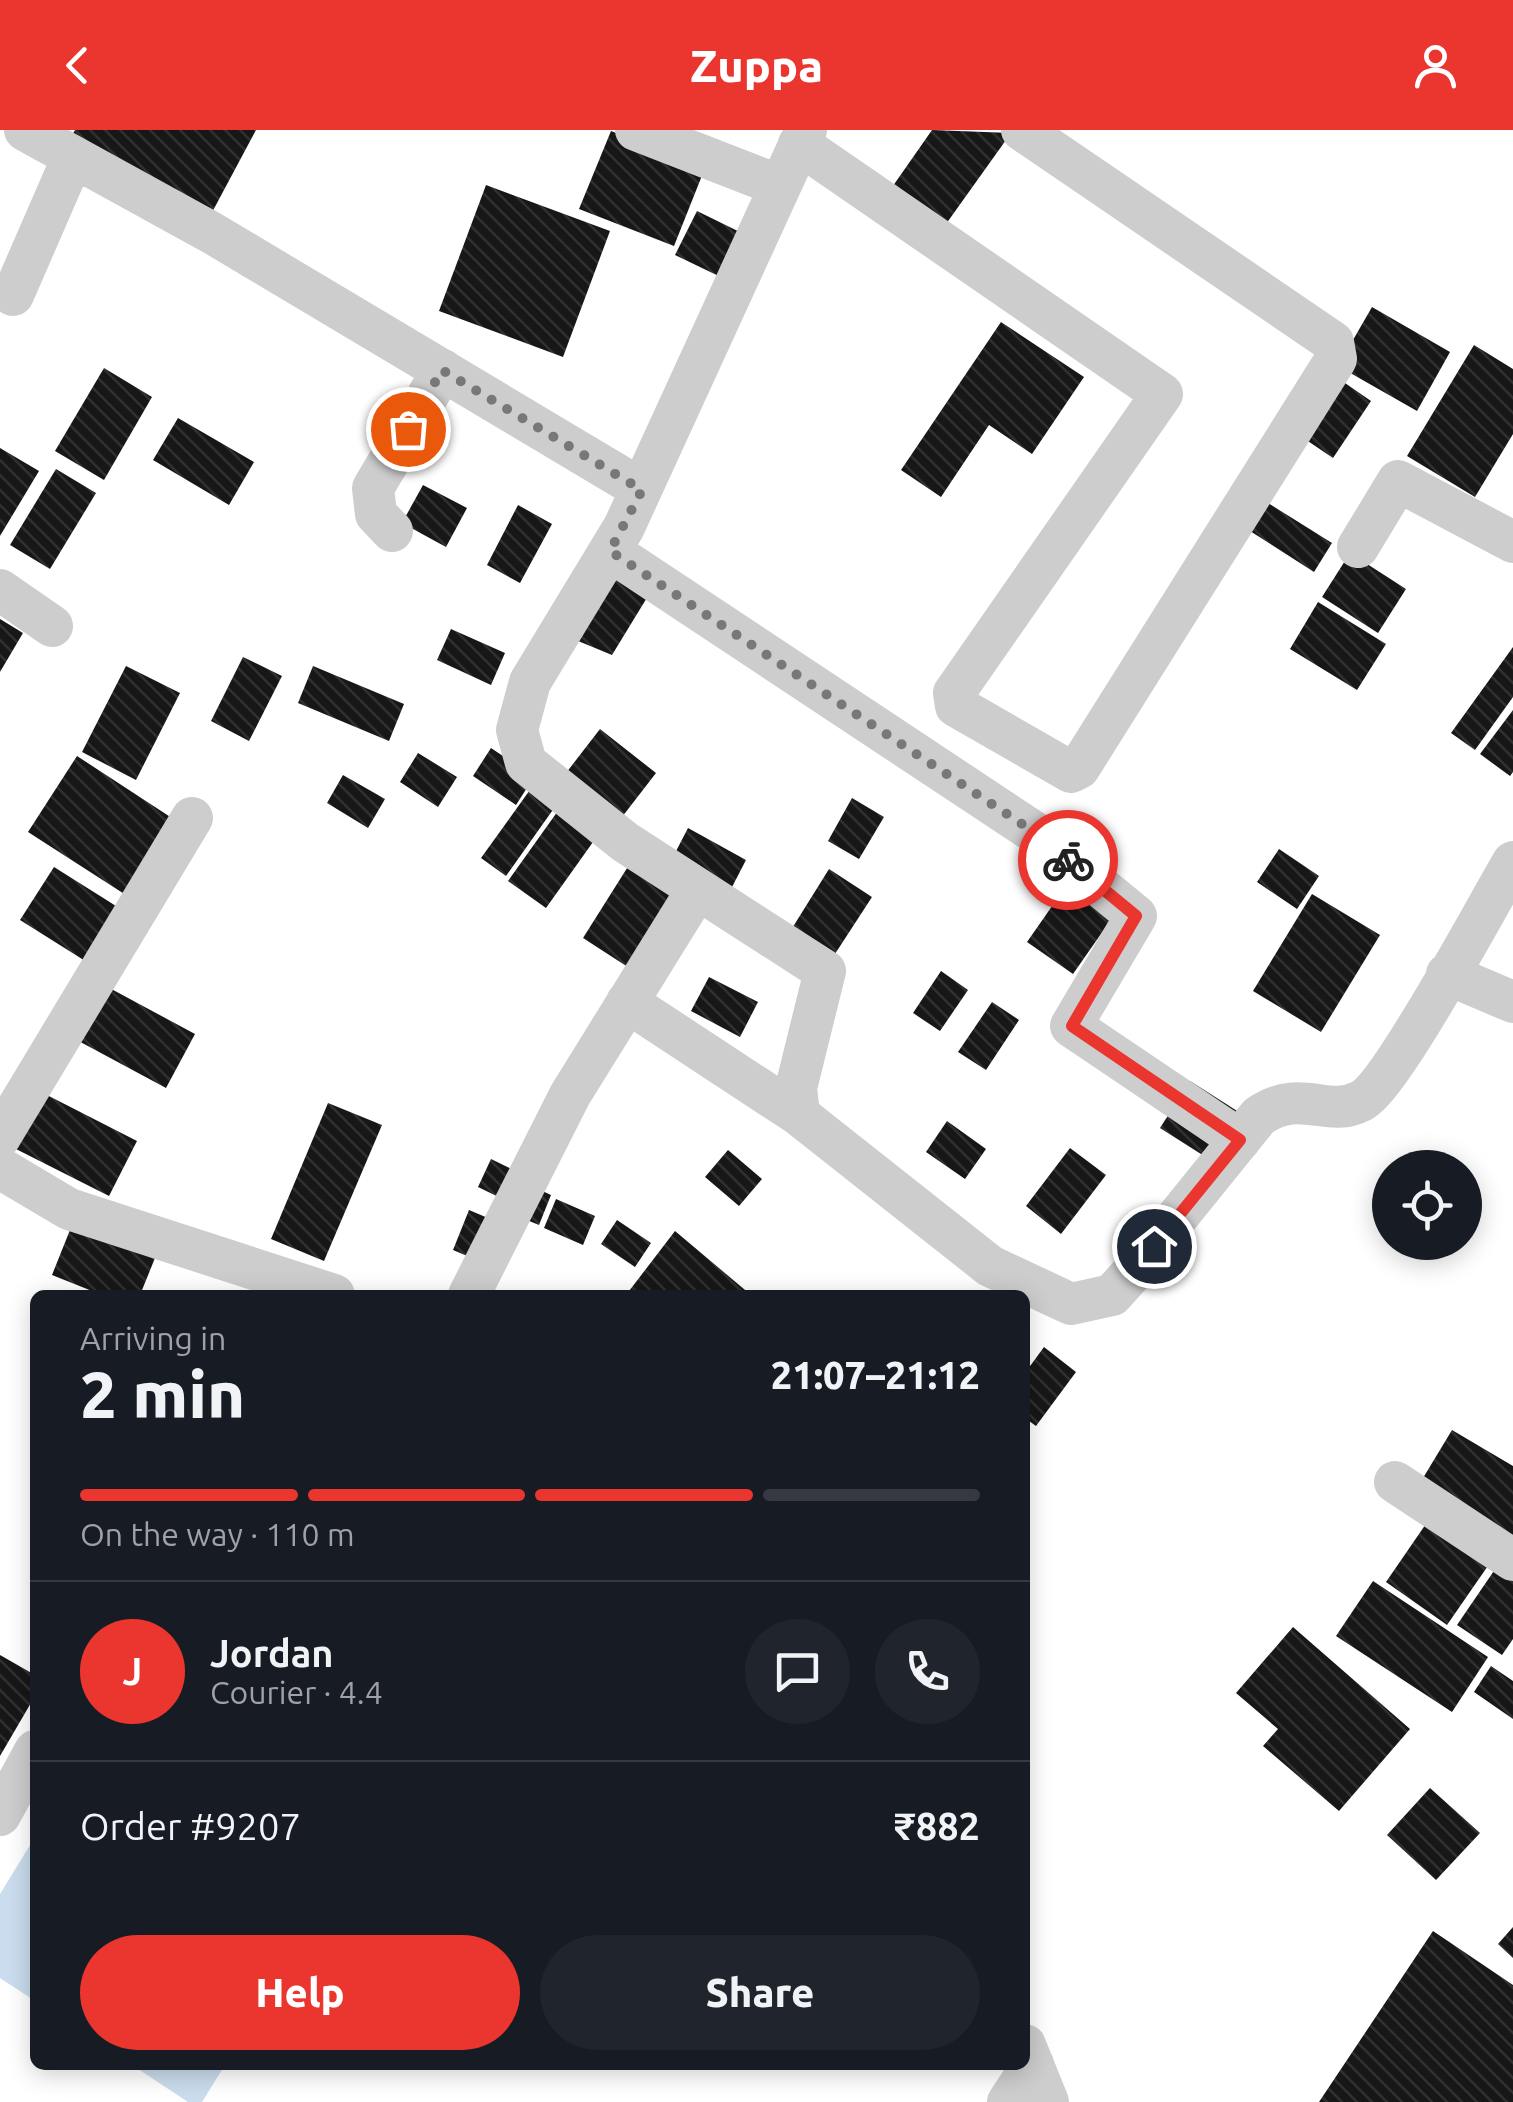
<!DOCTYPE html>
<meta charset="utf-8">
<style>
body{margin:0;font-family:Ubuntu,sans-serif;background:#20242c;color:#f1f3f6;height:100vh;display:flex;flex-direction:column;font-size:38px;white-space:nowrap}
*{box-sizing:border-box;margin:0}
p{font-size:32px;color:#9ea1a6}
.icon{flex:none;width:55px;height:55px;fill:none;stroke:currentColor;stroke-width:2;stroke-linecap:round;stroke-linejoin:round}
.map{position:relative;flex:1;overflow:hidden}
.details{position:absolute;left:30px;top:1160px;width:1000px;height:780px;display:flex;flex-direction:column;background:#171b24;border-radius:15px;box-shadow:0 5px 25px #0003}
.details>*{flex:none}
.controls{position:absolute;left:1372px;top:1020px;display:grid;gap:20px}
.controls a{display:grid;place-items:center;width:110px;height:110px;border-radius:50%;background:#171b24;box-shadow:0 5px 25px #0003;font-size:50px}
.pin{position:absolute;display:grid;place-items:center;width:85px;height:85px;color:#fff;margin:-42px;border:5px solid #fff;border-radius:50%;box-shadow:0 2px 10px #0007}
.courier{position:absolute;display:grid;place-items:center;width:100px;height:100px;margin:-50px;border:8px solid #ea362f;border-radius:50%;background:#fff;color:#222;box-shadow:0 2px 12px #0007}
.headline em{font-style:normal;font-weight:800}
.headline div{display:flex;flex-direction:column-reverse}
.headline{display:flex;align-items:center;justify-content:space-between;height:170px;padding:0 50px}
h1{font-size:65px;font-weight:800;line-height:75px}
.bar{display:grid;grid-template-columns:repeat(4,1fr);gap:15px 10px;align-content:center;height:120px;padding:0 50px}
.bar i{height:12px;border-radius:8px;background:#363941}
.bar .current{background:#ea362f}
.bar p{grid-column:span 4}
.line{display:flex;align-items:center;gap:25px;padding:0 50px;border-top:2px solid #363941}
.line div{flex:1}
.round{display:grid;place-items:center;flex:none;width:105px;height:105px;border-radius:52px;background:#20242c}
.action{display:flex;gap:20px;margin-top:auto;padding:20px 50px}
.action a{flex:1;height:115px;border-radius:60px;background:#ea362f;color:#fff;font-size:40px;font-weight:800;line-height:115px;text-align:center}
.action a+a{background:#20242c;color:#f1f3f6}
header{display:flex;justify-content:space-between;align-items:center;height:130px;padding:0 50px;background:#ea362f;color:#fff;font-size:45px;font-weight:800}
.map>svg:first-child{display:block}
.water{fill:#cadced}
.building{fill:url(#building-back-hatch)}
.lines{fill:none;stroke-linecap:round;stroke-linejoin:round}
.minor{stroke:#cdcdcd;stroke-width:42}
.done{stroke:#787878;stroke-width:10;stroke-dasharray:0 18}
.route{stroke:#ea362f;stroke-width:12}
</style>
<header><svg class="icon" aria-label="back" viewBox="0 0 24 24"><path d="M15 5l-7 7 7 7"/></svg>Zuppa<svg class="icon" aria-label="person" viewBox="0 0 24 24"><circle cx="12" cy="8" r="4"/><path d="M4 21q1-7 8-7t8 7"/></svg></header>
<div class="map">
<svg width="1513" height="1972" viewBox="0 0 1513 1972">
<defs>
<pattern id="building-back-hatch" width="6" height="6" patternUnits="userSpaceOnUse" patternTransform="scale(2.5)"><rect width="6" height="6" fill="#171717"/><path d="M-1 5l2 2M0 0l6 6M5-1l2 2" fill="none" stroke="#303030"/></pattern>
</defs>
<rect width="100%" height="100%" fill="#fff"/>
<path class="water" d="M35 1707V1871L0 1848V1764Z
M132 1935H225L202 1972H188Z"/>
<path class="building" d="M75 0H256L209 88 68 12Z
M932 0 1011 3 941 101 888 63Z
M611 1 705 38 674 116 579 79Z
M486 55 610 101 563 227 439 181Z
M697 81 750 107 729 151 675 125Z
M1372 177 1450 222 1417 281 1338 236Z
M1001 192 1084 247 1032 324 989 295 941 367 901 340Z
M1474 215 1513 239V304L1475 367 1407 326Z
M104 238 152 267 104 350 55 321Z
M1332 244 1371 271 1333 328 1293 301Z
M178 288 254 332 229 375 153 330Z
M0 318 39 341 0 406Z
M56 339 96 363 50 439 10 415Z
M423 355 467 378 446 417 402 393Z
M1268 373 1332 413 1314 442 1250 401Z
M518 375 552 394 520 453 487 435Z
M616 423 659 448 612 525 566 506Z
M1350 423 1406 459 1378 503 1322 467Z
M1318 472 1386 514 1357 560 1290 519Z
M0 489 23 503 0 542Z
M451 499 505 523 491 555 437 530Z
M1513 517V567L1475 620 1451 603Z
M243 527 282 546 249 611 211 591Z
M126 536 180 563 136 650 82 622Z
M313 536 404 574 389 611 298 573Z
M1513 580V642L1510 646 1480 624Z
M600 599 656 643 622 687 566 643Z
M491 618 534 647 516 675 473 646Z
M418 623 457 647 438 677 400 652Z
M77 626 178 692 129 767 28 702Z
M343 645 385 669 368 698 327 673Z
M532 657 557 674 506 746 481 728Z
M852 668 884 687 859 729 828 711Z
M560 678 598 705 546 778 508 751Z
M688 698 746 730 731 759 673 727Z
M1279 719 1319 746 1297 779 1257 752Z
M629 735 680 767 634 841 583 808Z
M54 737 124 781 90 834 20 790Z
M829 739 872 767 833 827 791 800Z
M1071 749 1117 781 1073 844 1027 812Z
M1312 764 1380 805 1321 902 1253 861Z
M941 841 968 860 940 901 913 883Z
M709 847 758 872 740 907 691 881Z
M102 854 195 904 166 958 73 908Z
M992 872 1019 890 986 940 958 922Z
M1190 951 1242 984 1212 1031 1160 998Z
M43 963 137 1011 109 1066 14 1018Z
M328 973 382 995 324 1131 271 1109Z
M947 991 986 1019 965 1049 926 1022Z
M1070 1018 1106 1045 1061 1104 1026 1076Z
M728 1020 762 1049 739 1076 705 1047Z
M491 1029 522 1044 509 1072 478 1057Z
M525 1053 551 1065 539 1095 512 1084Z
M556 1069 595 1086 583 1115 544 1098Z
M469 1080 495 1091 479 1131 453 1120Z
M617 1090 651 1113 635 1137 601 1114Z
M72 1095 155 1128 140 1165H102L52 1145Z
M675 1101 751 1165H626Z
M1044 1217 1076 1242 1036 1296 1025 1288V1243Z
M1452 1300 1513 1336V1415L1417 1358Z
M1430 1388 1492 1430 1447 1495 1386 1452Z
M1500 1432 1513 1441V1509L1502 1525 1457 1495Z
M1373 1451 1488 1527 1452 1582 1336 1506Z
M1293 1497 1410 1599 1339 1681 1263 1616 1278 1599 1236 1563Z
M0 1525 35 1545V1566L0 1626Z
M1491 1536 1513 1551V1589L1474 1562Z
M1430 1658 1480 1703 1436 1750 1387 1705Z
M1513 1797V1828L1498 1814Z
M1433 1801 1513 1855V1972H1319Z"/>
<g class="lines">
<path class="minor" d="M25 0 212 103 641 359
M636 0 780 56
M806 0 624 397 530 552 517 600 526 633 625 712 825 841 796 958 799 985 990 1136 1071 1174 1112 1165 1132 1143 1259 986C1302 957 1326 989 1361 971 1392 955 1488 774 1513 732
M799 14 1162 264 954 563 956 576 1071 642 1079 638 1336 229 1333 212 1022 0
M13 165 73 27
M392 401 376 384 373 358 443 240
M1358 417 1398 351 1513 412
M610 421 1034 702 1136 786 1071 896 1240 1010
M0 460 52 496
M1447 844 1513 872
M627 872 799 985
M0 1007 192 688
M0 1038 69 1079 334 1165
M469 1165 570 965 697 760
M1395 1352 1513 1430
M0 1685 35 1621
M1025 1915 1048 1972
M1008 1972 1033 1934"/>
</g>
<g class="lines">
<path class="done" d="M408 299 442 240 642 360 610 421 1034 702 1068 730"/>
<path class="route" d="M1068 730 1136 786 1072 896 1240 1010 1154 1116"/>
</g>
</svg>
<div class="controls">
<a><svg class="icon" aria-label="locate" viewBox="0 0 24 24"><circle cx="12" cy="12" r="6"/><path d="M12 2v4M12 18v4M2 12h4M18 12h4"/></svg></a>
</div>
<div class="pin" style="left:408px;top:299px;background:#ea580c"><svg class="icon" aria-label="bag" viewBox="0 0 24 24"><path d="M5 8h14l-1 12H6zM9 8a3 3 0 0 1 6 0"/></svg></div>
<div class="pin" style="left:1154px;top:1116px;background:#1f2937"><svg class="icon" aria-label="home" viewBox="0 0 24 24"><path d="M3 11l9-7 9 7M6 9v11h12V9"/></svg></div>
<div class="courier" style="left:1068px;top:730px"><svg class="icon" aria-label="bike" viewBox="0 0 24 24"><circle cx="6" cy="16" r="4"/><circle cx="18" cy="16" r="4"/><path d="M6 16l4-8h5l3 8M10 8l3 8H6M13 5h3"/></svg></div>
<section class="details">
<div class="headline"><div><h1>2 min</h1><p>Arriving in</p></div><em>21:07–21:12</em></div>
<div class="bar"><i class="current"></i><i class="current"></i><i class="current"></i><i></i><p>On the way · 110 m</p></div>
<div class="line" style="height:180px"><b class="round" style="background:#ea362f;color:#fff">J</b><div><b>Jordan</b><p>Courier · 4.4</p></div><a class="round"><svg class="icon" aria-label="chat" viewBox="0 0 24 24"><path d="M4 5h16v11H9l-5 4z"/></svg></a><a class="round"><svg class="icon" aria-label="phone" viewBox="0 0 24 24"><path d="M5 4h4l2 5-3 2q2 4 5 5l2-3 5 2v4C11 20 4 13 5 4z"/></svg></a></div>
<div class="line" style="height:130px"><div>Order #9207</div><b>₹882</b></div>
<div class="action"><a>Help</a><a>Share</a></div>
</section>
</div>
